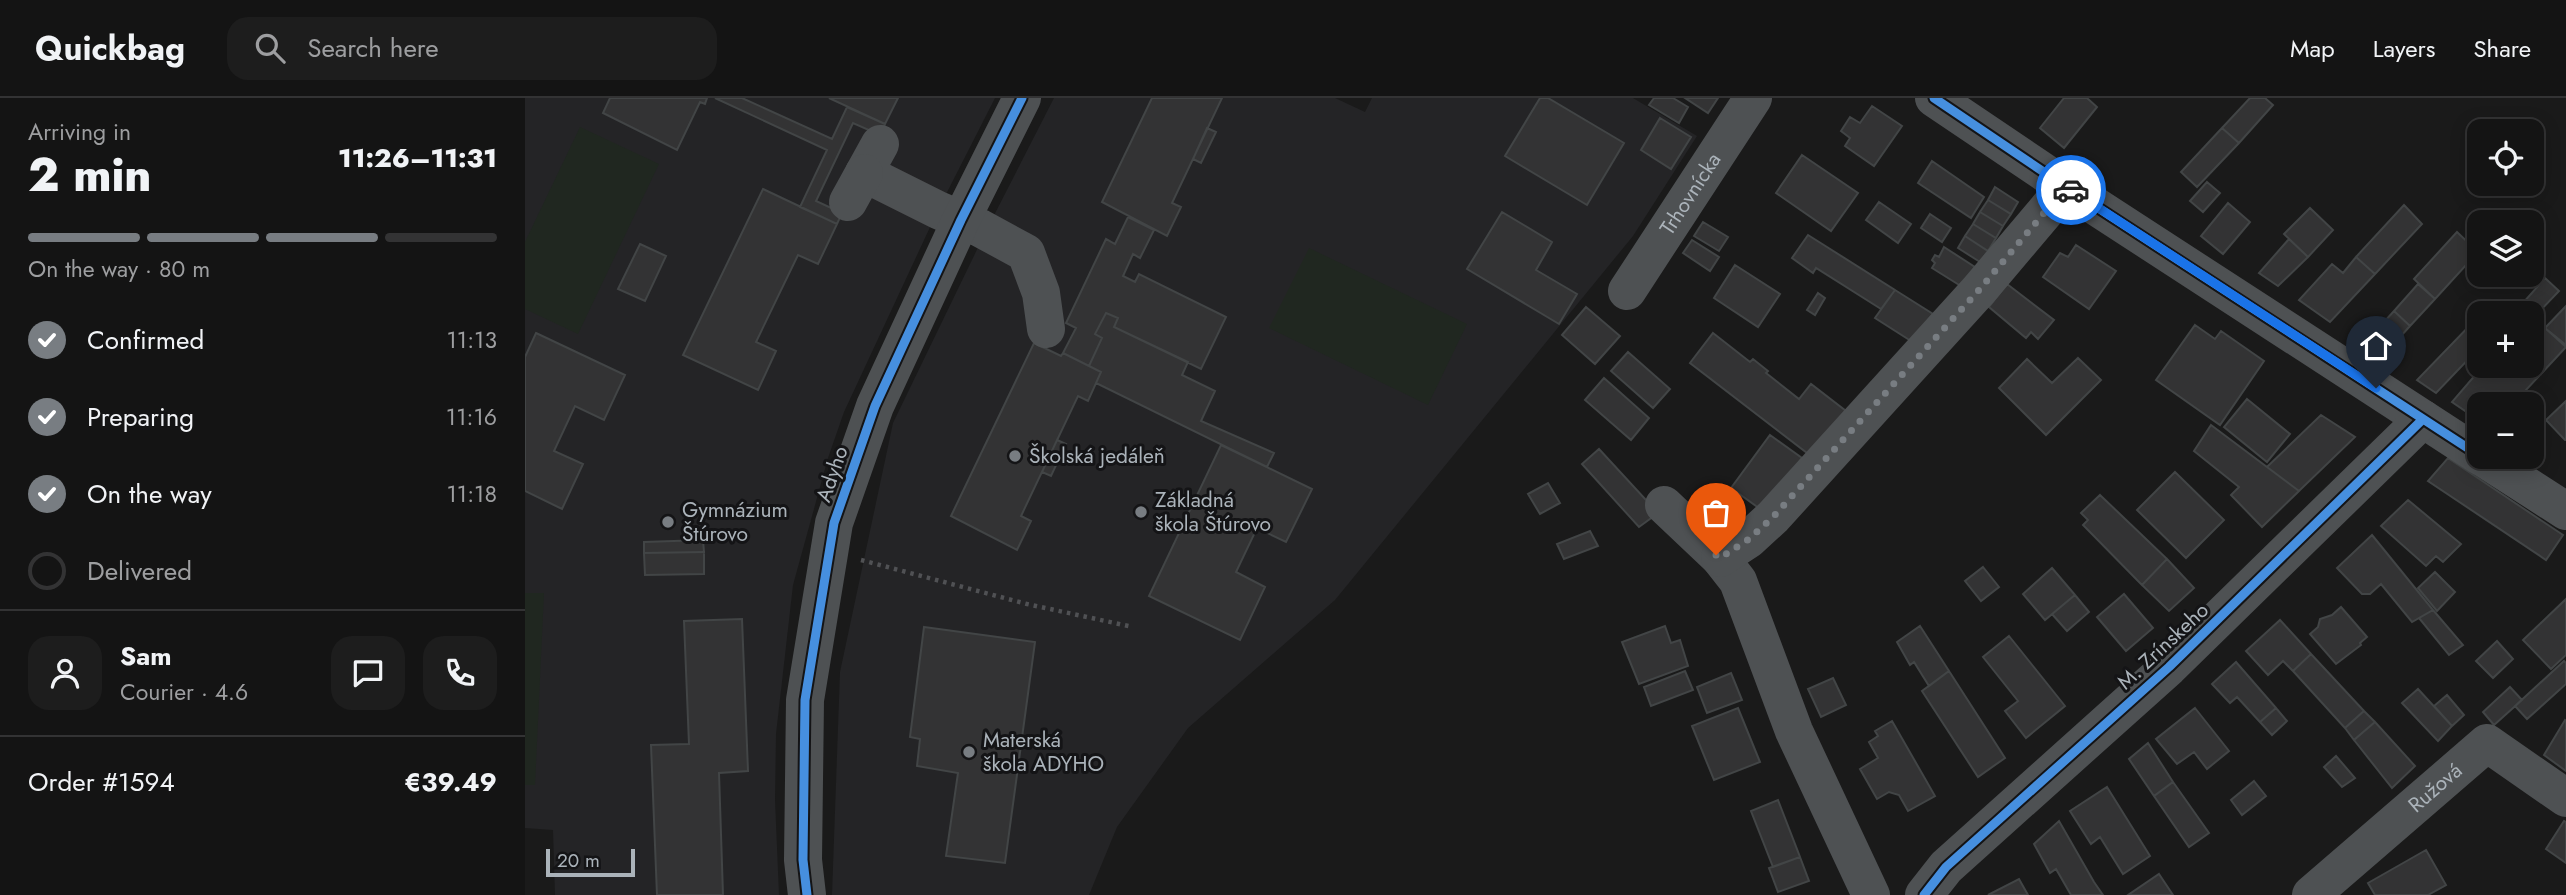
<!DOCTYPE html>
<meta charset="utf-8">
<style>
body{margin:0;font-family:Jost,sans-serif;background:#1d1d1d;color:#f1f3f6;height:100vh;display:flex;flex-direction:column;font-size:26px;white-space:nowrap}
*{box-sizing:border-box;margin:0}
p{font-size:23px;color:#9d9ea0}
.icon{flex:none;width:38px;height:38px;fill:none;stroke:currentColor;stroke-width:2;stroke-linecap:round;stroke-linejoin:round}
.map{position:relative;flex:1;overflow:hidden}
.sheet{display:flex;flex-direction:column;background:#141414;width:525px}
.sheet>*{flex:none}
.fabs{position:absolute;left:1942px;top:21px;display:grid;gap:14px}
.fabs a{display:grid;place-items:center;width:77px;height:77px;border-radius:14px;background:#141414;box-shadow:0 4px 18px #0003,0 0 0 2px #333334;font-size:35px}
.scale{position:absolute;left:21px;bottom:18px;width:89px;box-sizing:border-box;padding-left:7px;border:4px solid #abb3ba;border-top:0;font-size:19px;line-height:24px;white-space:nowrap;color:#abb3ba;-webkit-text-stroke:5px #141416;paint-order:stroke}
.pin{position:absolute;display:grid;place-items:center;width:60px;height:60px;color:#fff;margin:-72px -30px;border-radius:50% 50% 50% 0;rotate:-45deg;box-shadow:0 0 7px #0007}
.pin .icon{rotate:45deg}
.courier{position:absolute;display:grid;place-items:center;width:70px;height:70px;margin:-35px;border:5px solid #1a73e8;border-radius:50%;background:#fff;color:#222;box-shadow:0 2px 9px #0007}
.summary em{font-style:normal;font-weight:800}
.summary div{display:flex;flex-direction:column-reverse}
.summary{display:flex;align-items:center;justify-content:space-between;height:119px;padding:0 28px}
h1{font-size:46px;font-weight:800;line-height:52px}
.bar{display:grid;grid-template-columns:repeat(4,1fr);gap:10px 7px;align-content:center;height:84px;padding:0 28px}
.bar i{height:9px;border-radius:5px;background:#333334}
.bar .on{background:#787d82}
.bar p{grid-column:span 4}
.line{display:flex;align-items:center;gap:18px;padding:0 28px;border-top:2px solid #333334}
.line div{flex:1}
.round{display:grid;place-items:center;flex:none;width:74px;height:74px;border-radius:21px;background:#1d1d1d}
ol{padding:0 28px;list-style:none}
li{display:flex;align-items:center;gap:21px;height:77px}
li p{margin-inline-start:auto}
li .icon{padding:7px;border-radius:50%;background:#787d82;color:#fff;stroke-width:4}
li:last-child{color:#9d9ea0}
li i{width:38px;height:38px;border:4px solid #333334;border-radius:50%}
header{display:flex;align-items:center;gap:42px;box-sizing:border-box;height:98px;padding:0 35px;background:#141414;border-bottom:2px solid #333334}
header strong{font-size:33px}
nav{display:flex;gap:38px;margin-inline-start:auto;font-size:24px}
.search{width:490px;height:63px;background:#1d1d1d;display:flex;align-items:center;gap:18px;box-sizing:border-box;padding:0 24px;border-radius:21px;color:#9d9ea0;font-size:26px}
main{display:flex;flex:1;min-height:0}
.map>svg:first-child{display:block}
.built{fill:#242426}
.green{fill:#202720}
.building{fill:#333334;stroke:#424546;stroke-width:2}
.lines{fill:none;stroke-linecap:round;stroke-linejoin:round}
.path{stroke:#505154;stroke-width:4.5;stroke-dasharray:3.5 5;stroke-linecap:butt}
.minor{stroke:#4e5153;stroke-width:38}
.cycleway-casing{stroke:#141416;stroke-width:13}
.cycleway{stroke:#468fdf;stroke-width:9}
.done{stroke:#787d82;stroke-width:7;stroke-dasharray:0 12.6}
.route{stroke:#1a73e8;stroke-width:9}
.poi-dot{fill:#787d82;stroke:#141416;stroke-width:2.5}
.labels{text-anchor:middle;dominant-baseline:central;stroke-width:6;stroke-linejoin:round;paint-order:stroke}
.street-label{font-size:21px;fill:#abb3ba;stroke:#141416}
.poi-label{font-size:21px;fill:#abb3ba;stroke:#141416;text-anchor:start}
</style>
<header>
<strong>Quickbag</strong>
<div class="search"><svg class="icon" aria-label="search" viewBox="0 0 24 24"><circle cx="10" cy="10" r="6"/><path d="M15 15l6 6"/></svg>Search here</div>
<nav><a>Map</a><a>Layers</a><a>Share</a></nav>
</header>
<main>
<section class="sheet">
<div class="summary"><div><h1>2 min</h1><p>Arriving in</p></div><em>11:26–11:31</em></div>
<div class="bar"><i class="on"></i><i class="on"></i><i class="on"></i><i></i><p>On the way · 80 m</p></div>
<ol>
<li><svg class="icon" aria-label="check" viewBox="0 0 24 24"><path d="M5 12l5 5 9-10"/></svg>Confirmed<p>11:13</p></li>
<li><svg class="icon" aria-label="check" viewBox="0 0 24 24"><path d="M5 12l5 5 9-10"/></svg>Preparing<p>11:16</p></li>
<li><svg class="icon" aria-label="check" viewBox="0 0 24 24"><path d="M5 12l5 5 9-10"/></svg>On the way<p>11:18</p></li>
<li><i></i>Delivered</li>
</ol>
<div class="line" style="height:126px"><a class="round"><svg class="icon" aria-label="person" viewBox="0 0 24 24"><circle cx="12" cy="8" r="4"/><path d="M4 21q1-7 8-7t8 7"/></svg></a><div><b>Sam</b><p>Courier · 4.6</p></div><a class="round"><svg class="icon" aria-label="chat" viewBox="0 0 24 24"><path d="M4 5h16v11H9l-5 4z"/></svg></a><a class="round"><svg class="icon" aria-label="phone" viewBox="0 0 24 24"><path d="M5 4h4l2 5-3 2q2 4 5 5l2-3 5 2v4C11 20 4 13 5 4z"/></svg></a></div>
<div class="line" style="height:91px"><div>Order #1594</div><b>€39.49</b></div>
</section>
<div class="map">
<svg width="2041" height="797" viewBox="0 0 2041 797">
<rect width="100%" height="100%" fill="#1a1a1a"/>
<path class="built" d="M0 0H470L413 112 319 314 303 360 268 487 251 636 250 702 254 797H30L28 732 0 730Z
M529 0H810L840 14 847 0H1108L1172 38 1108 138 810 502 663 630 592 729 564 797H307L315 574 368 325 461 133Z"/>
<path class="green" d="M55 29 134 66 53 236 0 211V144Z
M784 150 942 226 903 307 744 230Z
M0 495H19L10 687H0Z"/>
<path class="building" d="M85 0H182L180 6 175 4 152 52 78 15Z
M190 0H217L307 41 322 9 360 26 355 37 328 25 291 103 317 115 312 126 275 109 302 52Z
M304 0H373L360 26Z
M627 0H697L647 105 656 109 642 138 577 104Z
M1015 0H1023L1099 45 1062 107 980 58Z
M1129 0H1148L1163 9 1154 25 1124 7Z
M1160 0H1193L1183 15Z
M1539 0H1562L1572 9 1539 50 1515 30Z
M1725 0H1740L1748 7 1714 45 1697 30Z
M1347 8 1377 28 1349 68 1320 48 1325 40 1316 33 1325 19 1335 25Z
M1135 20 1166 39 1146 71 1116 52Z
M682 30 691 34 676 65 668 61Z
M1697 30 1714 45 1672 89 1656 74Z
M1277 57 1333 95 1306 133 1251 95Z
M1407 63 1459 99 1446 120 1393 85Z
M1682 84 1695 95 1678 114 1665 103Z
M1470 89 1493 104 1486 116 1463 102Z
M238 91 312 126 293 166 273 157 231 244 251 253 233 292 158 257Z
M1463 102 1486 116 1478 128 1455 114Z
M1354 104 1386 126 1373 145 1341 122Z
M1703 105 1725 124 1698 156 1676 138Z
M1879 107 1897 126 1850 176 1831 159Z
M1785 110 1808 132 1783 159 1759 136Z
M977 114 1027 144 1011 172 1052 196 1034 226 942 171Z
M1455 114 1478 128 1471 140 1448 126Z
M1405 116 1426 130 1417 144 1396 130Z
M603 119 629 132 615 160 608 156 598 178 610 184 614 176 701 219 676 271 589 229 593 220 581 215 570 236 577 240 564 268 538 255 551 230 541 225 581 141 590 146Z
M1178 124 1203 139 1194 153 1169 138Z
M1448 126 1471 140 1463 153 1440 138Z
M1932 134 1953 154 1910 201 1889 181Z
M1283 137 1370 192 1356 211 1291 170 1288 175 1267 160Z
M1440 138 1463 153 1455 164 1433 150Z
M1764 141 1783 159 1753 188 1734 175Z
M1167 142 1194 159 1185 173 1158 155Z
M115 146 141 158 120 203 93 191Z
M1551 147 1591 173 1564 211 1518 179 1535 155 1543 159Z
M1419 149 1453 171 1439 190 1407 170 1410 165 1407 162 1410 157 1414 159Z
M1831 159 1850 176 1805 224 1774 202 1807 166 1818 175Z
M1210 167 1255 196 1233 229 1189 200Z
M2020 180 2034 193 2011 217 1998 205Z
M1482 186 1529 222 1513 241 1506 234 1501 240 1464 209Z
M1893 186 1910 201 1885 228 1869 213Z
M1370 192 1408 216 1386 243 1350 220Z
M1293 195 1300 200 1290 217 1282 212Z
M2041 208V247L2020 230Z
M1061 209 1095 238 1070 266 1037 237Z
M1869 213 1885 228 1857 259 1840 245Z
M581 215 593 220 589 229 663 264 657 277 690 293 676 323 749 355 742 369 571 285 576 274 564 268 577 240 570 236Z
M1954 218 1955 249 1911 295 1892 282Z
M1670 227 1690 241 1696 233 1739 263 1695 327 1631 282Z
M2020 230 2041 249 1988 306H1955V323L1927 304 1958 268H1969L1978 276 1985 268H2007V244Z
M11 235 100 277 79 322 50 308 29 353 58 366 37 411 0 393V259Z
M1188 235 1225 264 1228 261 1243 273 1241 275 1274 301 1286 286 1321 313 1286 358 1165 265Z
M509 245 536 258 538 255 576 274 563 303 553 298 496 418 506 423 492 452 426 418Z
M1103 254 1145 291 1128 310 1086 273Z
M1553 260 1576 282 1521 337 1474 290 1502 261 1527 285Z
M1079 280 1124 320 1106 342 1060 302Z
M1722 301 1765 336 1742 364 1699 329Z
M2041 303V342H2040L2021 322Z
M1796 317 1830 339 1774 393 1742 369Z
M1686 327 1774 393 1737 429 1706 397 1714 389 1669 353Z
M1245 337 1277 360 1238 413 1206 390Z
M532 342 541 346 526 378 517 374Z
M696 347 787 391 761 444 732 430 711 474 740 489 715 542 624 498Z
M1074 351 1133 415 1114 429 1057 366Z
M1923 360 2038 437 2021 462 1903 383Z
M1650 374 1699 422 1661 460 1612 412Z
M1023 385 1035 405 1015 416 1003 396Z
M1575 397 1642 461 1617 487 1558 427 1563 422 1556 415Z
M1883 402 1936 446 1918 464 1911 458 1901 468 1856 428Z
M1065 433 1073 448 1039 461 1032 446Z
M1847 437 1908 512 1887 524 1856 486 1845 496H1837L1812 470Z
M178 442 179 454 119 455V444Z
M179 454V476L120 477 119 455Z
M1642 461 1669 490 1644 513 1617 487Z
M1458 469 1474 489 1456 503 1440 483Z
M1527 470 1550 497 1520 522 1498 496Z
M1910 474 1930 494 1912 513 1893 490Z
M1599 496 1628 530 1601 553 1572 519Z
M1550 497 1564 514 1542 533 1527 516Z
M2041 501V557L2026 571 1998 542Z
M1816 509 1842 539 1835 545 1836 547 1811 566 1785 536 1793 529 1795 521 1807 517Z
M1908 512 1938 547 1924 557 1894 520Z
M217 521 223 673 194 675 198 797H132L126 647 164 646 159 523Z
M1755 522 1786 556 1768 573 1758 563 1743 577 1721 553Z
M1140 528 1146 545 1155 542 1163 568 1114 586 1097 544Z
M1395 528 1424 573 1404 588 1389 564 1385 567 1372 544Z
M399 529 510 544 480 765 421 758 433 675 392 668 395 641 385 639Z
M1484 538 1540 608 1501 640 1480 613 1493 603 1458 559Z
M1972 543 1988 561 1968 580 1951 563Z
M1786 556 1839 613 1820 630 1768 573Z
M2039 563 2041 565V586L2002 621 1990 608Z
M1711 564 1751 610 1735 624 1712 599 1705 605 1687 586Z
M1160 573 1168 592 1126 608 1119 589Z
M1424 573 1480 660 1453 679 1397 593Z
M1206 575 1217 602 1182 615 1172 589Z
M1308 580 1321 607 1296 619 1283 591Z
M1985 589 1997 602 1969 627 1958 614Z
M1893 591 1927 628 1913 643 1877 605Z
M1922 597 1939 617 1927 628 1909 608Z
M1213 610 1235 664 1189 682 1167 628Z
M1670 610 1704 653 1682 671 1669 654 1652 666 1631 641Z
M1751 610 1762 623 1747 637 1735 624Z
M1839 613 1850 624 1829 642 1820 630Z
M2040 622 2041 623V673L2019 657Z
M1367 623 1410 698 1383 713 1374 697 1364 694 1352 701 1335 671 1353 660 1344 644 1353 638 1350 633Z
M1850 624 1890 668 1867 690 1829 642Z
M1623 645 1648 684 1629 698 1604 661Z
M1811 658 1830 680 1817 689 1799 669Z
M1729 683 1741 698 1717 717 1706 702Z
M1648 684 1684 735 1664 749 1629 698Z
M1582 689 1625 758 1598 776 1575 739 1566 746 1545 713Z
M1253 702 1275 759 1248 769 1226 713Z
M1534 723 1569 784 1578 797H1546L1531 771 1525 775 1509 746Z
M2039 723 2041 724V765L2021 751Z
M1901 752 1921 787 1903 797H1850L1843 785Z
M1275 759 1284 783 1253 794 1244 770Z
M1634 776 1648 797H1603Z
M1494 781 1503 797H1463Z"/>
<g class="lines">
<path class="path" d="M336 462 502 506 608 529"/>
<g class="minor">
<path d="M1409 0 1541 89 1955 358"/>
<path d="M355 46 339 75 413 112 455 130 501 155 516 195 521 231"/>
<path d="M323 104 339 75"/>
<path id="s1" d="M1102 193 1228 0"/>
<path d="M1957 359 2041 413"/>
<path d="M1139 407 1195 460 1213 483 1269 633 1346 797"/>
<path d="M1195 460 1224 441 1248 419 1454 192 1541 89"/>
<path d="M282 797 278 762 280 602 309 425 350 308 436 122 497 0"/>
<path d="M1399 797 1421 769 1644 569 1898 321"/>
<path id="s2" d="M1786 797 1962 645 2041 700"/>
</g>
<defs>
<path id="cycleway" d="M1409 0 1541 89 1955 358
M282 797 278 762 280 602 309 425 350 308 436 122 497 0
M1399 797 1421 769 1644 569 1898 321"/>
</defs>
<use href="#cycleway" class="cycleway-casing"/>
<use href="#cycleway" class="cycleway"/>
</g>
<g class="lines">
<path class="done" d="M1191 457 1195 460 1224 441 1248 419 1454 192 1541 89 1546 92"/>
<path class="route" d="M1546 92 1851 290"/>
</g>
<g class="poi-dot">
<circle cx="490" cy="358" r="7"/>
<circle cx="616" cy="414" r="7"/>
<circle cx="143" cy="424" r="7"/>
<circle cx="444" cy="654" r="7"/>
</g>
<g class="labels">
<g class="street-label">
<text stroke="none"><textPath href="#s1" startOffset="116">Trhovnícka</textPath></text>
<text transform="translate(307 376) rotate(-71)">Adyho</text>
<text transform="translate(1638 548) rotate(-43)">M. Zrínskeho</text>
<text stroke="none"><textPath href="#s2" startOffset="164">Ružová</textPath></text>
</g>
<g class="poi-label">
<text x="504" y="358">Školská jedáleň</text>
<text x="630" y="402">Základná<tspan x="630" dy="24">škola Štúrovo</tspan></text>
<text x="157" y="412">Gymnázium<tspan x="157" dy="24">Štúrovo</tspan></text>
<text x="458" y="642">Materská<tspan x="458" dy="24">škola ADYHO</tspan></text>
</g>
</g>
</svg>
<div class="fabs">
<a><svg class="icon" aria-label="locate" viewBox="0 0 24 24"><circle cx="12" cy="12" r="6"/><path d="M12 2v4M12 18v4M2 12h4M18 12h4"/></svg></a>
<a><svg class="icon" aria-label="layers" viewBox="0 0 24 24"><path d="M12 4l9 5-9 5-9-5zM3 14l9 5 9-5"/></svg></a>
<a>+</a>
<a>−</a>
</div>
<div class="scale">20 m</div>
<div class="pin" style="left:1191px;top:457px;background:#ea580c"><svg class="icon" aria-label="bag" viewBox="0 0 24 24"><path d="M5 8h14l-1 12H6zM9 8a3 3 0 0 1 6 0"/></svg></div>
<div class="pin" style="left:1851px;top:290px;background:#1f2937"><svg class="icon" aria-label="home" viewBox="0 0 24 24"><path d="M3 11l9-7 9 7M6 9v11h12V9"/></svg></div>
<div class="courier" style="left:1546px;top:92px"><svg class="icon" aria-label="car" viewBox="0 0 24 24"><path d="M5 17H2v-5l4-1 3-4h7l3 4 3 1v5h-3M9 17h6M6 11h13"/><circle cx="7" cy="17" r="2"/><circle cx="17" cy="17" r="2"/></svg></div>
</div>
</main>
